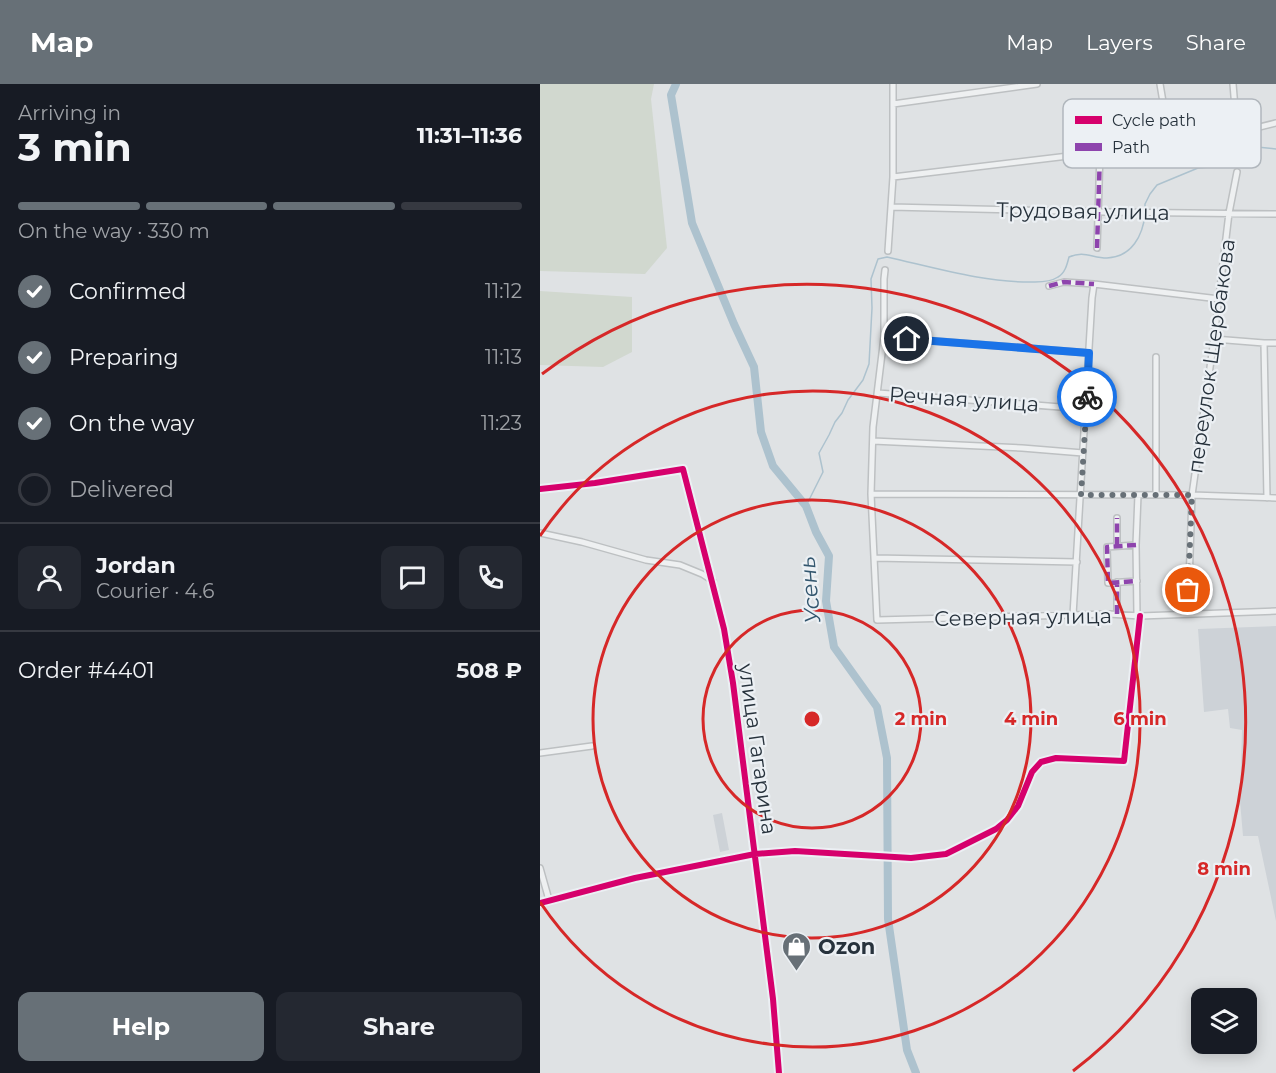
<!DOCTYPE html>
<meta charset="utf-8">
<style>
body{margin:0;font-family:Montserrat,sans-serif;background:#242831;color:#f1f3f6;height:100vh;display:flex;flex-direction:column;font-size:22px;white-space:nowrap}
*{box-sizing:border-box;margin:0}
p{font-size:20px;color:#9ea1a6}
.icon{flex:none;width:33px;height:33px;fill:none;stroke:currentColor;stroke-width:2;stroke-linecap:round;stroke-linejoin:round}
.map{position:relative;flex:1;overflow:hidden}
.side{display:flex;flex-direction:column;background:#171b24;width:540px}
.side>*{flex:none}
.controls{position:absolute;left:651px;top:904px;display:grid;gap:12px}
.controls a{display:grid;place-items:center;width:66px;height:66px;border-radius:12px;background:#171b24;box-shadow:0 3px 15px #0003;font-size:30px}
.pin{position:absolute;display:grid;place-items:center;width:51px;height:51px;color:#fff;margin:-26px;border:3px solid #fff;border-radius:50%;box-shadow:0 2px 6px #0007}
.courier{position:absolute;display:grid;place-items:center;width:60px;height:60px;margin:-30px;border:4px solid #1a73e8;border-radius:50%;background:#fff;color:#222;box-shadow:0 2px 8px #0007}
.overview em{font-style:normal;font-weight:700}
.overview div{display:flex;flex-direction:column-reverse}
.overview{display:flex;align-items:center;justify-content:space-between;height:102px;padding:0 18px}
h1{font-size:39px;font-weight:700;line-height:45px}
.bar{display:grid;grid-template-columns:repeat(4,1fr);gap:9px 6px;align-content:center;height:72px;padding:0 18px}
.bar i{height:8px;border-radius:4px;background:#363941}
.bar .active{background:#677077}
.bar p{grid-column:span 4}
.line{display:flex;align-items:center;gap:15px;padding:0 18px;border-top:2px solid #363941}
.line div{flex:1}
.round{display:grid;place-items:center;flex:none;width:63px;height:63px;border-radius:12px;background:#242831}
ol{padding:0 18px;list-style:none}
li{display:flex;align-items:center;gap:18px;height:66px}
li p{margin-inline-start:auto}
li .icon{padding:6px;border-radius:50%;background:#677077;color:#fff;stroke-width:4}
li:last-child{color:#9ea1a6}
li i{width:33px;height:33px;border:3px solid #363941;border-radius:50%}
.primary-button{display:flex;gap:12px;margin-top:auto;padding:12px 18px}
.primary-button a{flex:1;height:69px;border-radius:12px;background:#677077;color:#fff;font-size:24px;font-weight:700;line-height:69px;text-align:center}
.primary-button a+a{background:#242831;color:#f1f3f6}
header{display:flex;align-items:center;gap:36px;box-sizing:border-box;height:84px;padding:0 30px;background:#677077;color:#fff}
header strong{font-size:28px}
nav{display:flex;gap:33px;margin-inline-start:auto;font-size:21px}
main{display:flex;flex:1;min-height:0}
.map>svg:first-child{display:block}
.built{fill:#cdd2d7}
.green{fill:#d1d8cf}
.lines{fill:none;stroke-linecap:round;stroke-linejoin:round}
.stream{stroke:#adc2ce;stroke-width:1.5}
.river{stroke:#adc2ce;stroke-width:8}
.minor-casing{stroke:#bdc0c2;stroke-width:8}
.minor{stroke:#eef0f1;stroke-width:5}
.quiet{stroke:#8e44ad;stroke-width:4.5;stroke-dasharray:9 4.5;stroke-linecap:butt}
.cycleway-casing{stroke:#ecf0f4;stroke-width:10}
.cycleway{stroke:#d6006c;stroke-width:6}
.done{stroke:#677077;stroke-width:6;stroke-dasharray:0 10.8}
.route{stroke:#1a73e8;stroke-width:8}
.ring{fill:none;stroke:#d62828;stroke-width:3}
.labels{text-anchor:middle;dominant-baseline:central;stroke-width:4.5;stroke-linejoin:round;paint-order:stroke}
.street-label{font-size:21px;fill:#27323c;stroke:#ecf0f4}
.poi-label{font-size:21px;font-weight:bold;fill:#27323c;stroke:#ecf0f4;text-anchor:start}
.water-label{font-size:22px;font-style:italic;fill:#33566e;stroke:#ecf0f4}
.key{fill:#ecf0f4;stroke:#b1b7bd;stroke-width:1.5}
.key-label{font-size:16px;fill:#27323c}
.centre{fill:#d62828;stroke:#ecf0f4;stroke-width:3}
.ring-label{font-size:18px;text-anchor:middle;font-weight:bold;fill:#d62828;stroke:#ecf0f4;stroke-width:4.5;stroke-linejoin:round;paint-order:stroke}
</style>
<header>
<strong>Map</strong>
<nav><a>Map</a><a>Layers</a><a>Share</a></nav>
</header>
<main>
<section class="side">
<div class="overview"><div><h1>3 min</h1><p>Arriving in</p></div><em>11:31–11:36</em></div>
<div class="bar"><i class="active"></i><i class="active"></i><i class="active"></i><i></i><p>On the way · 330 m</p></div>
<ol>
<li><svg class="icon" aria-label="check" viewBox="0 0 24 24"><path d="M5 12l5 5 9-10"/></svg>Confirmed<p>11:12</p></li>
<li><svg class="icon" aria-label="check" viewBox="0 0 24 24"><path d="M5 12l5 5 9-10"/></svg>Preparing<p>11:13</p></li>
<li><svg class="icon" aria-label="check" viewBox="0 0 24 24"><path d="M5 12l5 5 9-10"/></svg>On the way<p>11:23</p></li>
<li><i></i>Delivered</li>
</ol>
<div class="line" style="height:108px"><a class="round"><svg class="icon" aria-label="person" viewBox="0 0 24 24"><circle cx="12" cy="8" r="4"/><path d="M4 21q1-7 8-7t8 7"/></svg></a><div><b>Jordan</b><p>Courier · 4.6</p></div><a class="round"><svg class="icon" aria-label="chat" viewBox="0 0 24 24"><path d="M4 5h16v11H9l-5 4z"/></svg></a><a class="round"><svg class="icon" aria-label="phone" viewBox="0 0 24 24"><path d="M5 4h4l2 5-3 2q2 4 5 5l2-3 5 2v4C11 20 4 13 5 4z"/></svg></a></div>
<div class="line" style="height:78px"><div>Order #4401</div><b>508 ₽</b></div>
<div class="primary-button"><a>Help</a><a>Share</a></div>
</section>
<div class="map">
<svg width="736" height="989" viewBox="0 0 736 989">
<rect width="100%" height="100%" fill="#dfe2e4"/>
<path class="built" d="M736 542V837L718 752H703L700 717 702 646 690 644 688 625 664 628 658 545Z
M182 729 189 766 180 768 173 731Z"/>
<path class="green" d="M0 0H114L111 15 127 164 105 190 0 187Z
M0 207 92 213V268L63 283 0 281Z"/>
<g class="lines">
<path class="stream" d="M605 125V120L610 110 617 101 658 84 682 82 717 63 736 65
M266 422 283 388 279 369 289 351 295 338 302 329 308 316 323 296 329 280 332 224 331 195 338 175 347 173C396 184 445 199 495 198 503 198 512 197 518 193 525 189 527 181 529 173 544 166 552 174 567 174 592 173 603 151 605 130"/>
<path class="river" d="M136 0 131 11 152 139 194 240 214 283 221 348 233 382 266 422 276 448 289 472 286 517 294 563 337 623 347 674 348 835 367 966 376 989"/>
<defs>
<path id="minor" d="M620 0 630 60
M693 0 697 48
M353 20 497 0
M353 93 671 55 736 39
M351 123 564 128 736 130
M557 164 560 69
M348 167 353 93V0
M345 186 344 195V253L333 343 331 410 337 536 569 530 600 532 736 527
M509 202 524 198 554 200 679 215
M344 253 549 269
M674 255 724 259H736
M724 259 727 414
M338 309 546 325
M333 357 482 364 543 369
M0 405 55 399 143 385 184 545 193 599 233 915 239 989
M331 410 652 411 736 414
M616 411V273
M0 449 42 458 106 476 140 481 162 490 173 497
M596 461 567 463 568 499 597 497
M577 462V434
M334 474 537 478
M648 529 652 411 674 255 689 129 697 88
M577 530V498
M533 531 552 214 554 200
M597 531 596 461 598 411
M0 669 52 662
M0 784 9 816
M0 819 95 794 215 770 255 767 371 774 406 770 456 745 467 736 478 722 492 688 501 678 516 674 584 677 600 532"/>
</defs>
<use href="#minor" class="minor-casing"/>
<use href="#minor" class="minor"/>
<path class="quiet" d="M557 164 560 69
M509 202 524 198 554 200
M596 461 567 463 568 499 597 497
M577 462V434
M577 530V498"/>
<defs>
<path id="cycleway" d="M0 405 55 399 143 385 184 545 193 599 233 915 239 989
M0 819 95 794 215 770 255 767 371 774 406 770 456 745 467 736 478 722 492 688 501 678 516 674 584 677 600 532"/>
</defs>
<use href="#cycleway" class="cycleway-casing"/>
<use href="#cycleway" class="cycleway"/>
</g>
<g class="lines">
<path class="done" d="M547 313 541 411H652L648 506"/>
<path class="route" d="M367 255 549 269 547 313"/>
</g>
<g class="ring">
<circle cx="272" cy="635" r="109"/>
<circle cx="272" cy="635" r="219"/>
<path d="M0 452A328 328 0 1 1 0 818"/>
<path d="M2 290A438 438 0 1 1 533 987"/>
</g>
<defs>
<symbol id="shop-pin" viewBox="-11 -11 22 30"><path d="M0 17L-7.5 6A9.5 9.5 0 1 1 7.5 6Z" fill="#677077" stroke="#ecf0f4"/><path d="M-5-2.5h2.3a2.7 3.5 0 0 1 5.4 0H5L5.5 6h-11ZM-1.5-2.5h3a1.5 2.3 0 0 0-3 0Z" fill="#fff"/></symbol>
</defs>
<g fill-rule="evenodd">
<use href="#shop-pin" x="240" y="846" width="33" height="45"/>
</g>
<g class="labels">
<g class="street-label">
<text transform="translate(543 127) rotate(1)">Трудовая улица</text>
<text transform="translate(671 272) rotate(-82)">переулок Щербакова</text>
<text transform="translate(424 315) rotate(4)">Речная улица</text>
<text transform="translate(483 533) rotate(-1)">Северная улица</text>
<text transform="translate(218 665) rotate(82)">улица Гагарина</text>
</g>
<g class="poi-label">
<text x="278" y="862">Ozon</text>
</g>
<g class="water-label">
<text transform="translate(270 506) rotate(-95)">Усень</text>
</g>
</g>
<rect x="523" y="15" width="198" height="69" rx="9" class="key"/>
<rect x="535" y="32" width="27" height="8" fill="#d6006c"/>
<rect x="535" y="59" width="27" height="8" fill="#8e44ad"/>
<g class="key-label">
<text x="572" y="42">Cycle path</text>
<text x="572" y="69">Path</text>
</g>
<circle cx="272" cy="635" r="9" class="centre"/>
<g class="ring-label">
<text x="381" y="641">2 min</text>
<text x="491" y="641">4 min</text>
<text x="600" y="641">6 min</text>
<text x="684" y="791">8 min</text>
</g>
</svg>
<div class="controls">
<a><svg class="icon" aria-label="layers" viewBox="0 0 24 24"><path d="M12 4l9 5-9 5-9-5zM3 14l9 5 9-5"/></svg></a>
</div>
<div class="pin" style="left:648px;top:506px;background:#ea580c"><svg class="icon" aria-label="bag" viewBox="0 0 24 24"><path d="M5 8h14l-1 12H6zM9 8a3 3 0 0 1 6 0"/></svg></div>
<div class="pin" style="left:367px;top:255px;background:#1f2937"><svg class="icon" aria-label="home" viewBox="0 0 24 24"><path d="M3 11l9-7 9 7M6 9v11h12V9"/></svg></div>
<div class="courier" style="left:547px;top:313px"><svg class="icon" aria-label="bike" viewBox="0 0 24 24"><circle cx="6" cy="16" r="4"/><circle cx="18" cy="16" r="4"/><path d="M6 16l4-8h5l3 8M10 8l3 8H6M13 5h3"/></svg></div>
</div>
</main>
